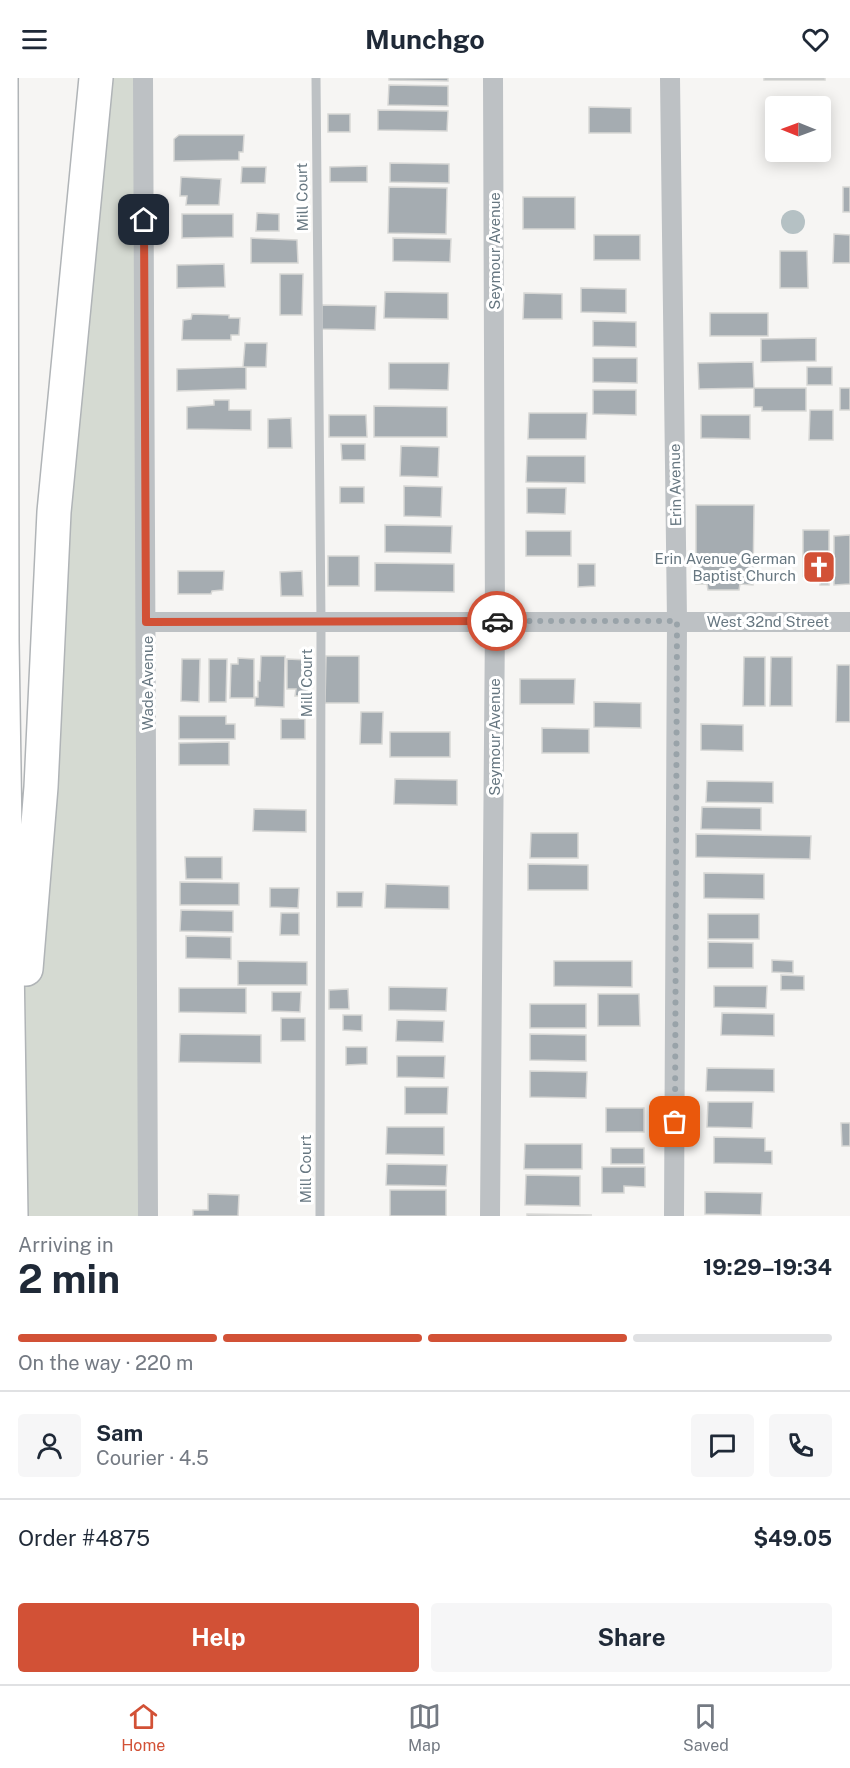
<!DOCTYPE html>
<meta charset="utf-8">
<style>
body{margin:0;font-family:"Public Sans",sans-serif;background:#f6f6f7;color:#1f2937;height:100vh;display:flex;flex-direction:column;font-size:22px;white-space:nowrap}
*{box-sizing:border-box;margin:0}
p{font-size:20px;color:#747a83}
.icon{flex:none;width:33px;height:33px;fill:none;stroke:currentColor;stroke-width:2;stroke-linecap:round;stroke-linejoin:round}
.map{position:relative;height:1138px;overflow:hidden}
.side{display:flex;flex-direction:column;background:#fff;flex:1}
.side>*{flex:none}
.needle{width:39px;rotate:271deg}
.controls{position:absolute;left:765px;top:18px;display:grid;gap:12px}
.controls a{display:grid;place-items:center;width:66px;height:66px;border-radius:6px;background:#fff;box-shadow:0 3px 15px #0003;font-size:30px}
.pin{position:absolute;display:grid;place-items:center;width:51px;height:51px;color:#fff;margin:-26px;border-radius:12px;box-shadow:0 3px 9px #0006}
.courier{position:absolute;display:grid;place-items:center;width:60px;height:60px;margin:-30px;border:4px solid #d25136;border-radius:50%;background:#fff;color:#222;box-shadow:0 2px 8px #0007}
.head em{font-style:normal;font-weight:700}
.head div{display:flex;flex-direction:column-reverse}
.head{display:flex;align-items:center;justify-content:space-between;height:102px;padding:0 18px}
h1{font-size:39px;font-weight:700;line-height:45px}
.bar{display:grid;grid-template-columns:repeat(4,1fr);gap:9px 6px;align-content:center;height:72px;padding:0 18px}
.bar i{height:8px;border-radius:4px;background:#e0e1e3}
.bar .active{background:#d25136}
.bar p{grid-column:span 4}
.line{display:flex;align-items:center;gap:15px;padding:0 18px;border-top:2px solid #e0e1e3}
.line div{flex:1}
.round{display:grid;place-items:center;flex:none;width:63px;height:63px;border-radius:6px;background:#f6f6f7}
.cta{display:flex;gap:12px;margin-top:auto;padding:12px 18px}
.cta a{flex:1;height:69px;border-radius:6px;background:#d25136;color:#fff;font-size:24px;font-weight:700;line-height:69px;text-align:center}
.cta a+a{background:#f6f6f7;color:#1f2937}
header{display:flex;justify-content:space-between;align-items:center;height:78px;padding:0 18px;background:#fff;font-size:27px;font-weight:700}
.dock{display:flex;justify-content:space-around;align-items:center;height:84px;border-top:2px solid #e0e1e3;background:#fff;font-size:16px;color:#747a83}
.dock a{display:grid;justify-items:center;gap:3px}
.dock .active{color:#d25136}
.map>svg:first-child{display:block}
.green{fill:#d5dad2}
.water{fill:#b5c1c4}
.building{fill:#a5acb1;stroke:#d7d7d5;stroke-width:1.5}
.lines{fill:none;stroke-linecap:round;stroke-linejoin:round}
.motorway-casing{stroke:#b0b4b7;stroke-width:36}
.service{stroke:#bdc1c4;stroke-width:9}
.minor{stroke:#bdc1c4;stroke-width:20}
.motorway{stroke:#fff;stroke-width:33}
.done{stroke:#99a3a9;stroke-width:6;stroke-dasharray:0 10.8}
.route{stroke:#d25136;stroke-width:8}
.labels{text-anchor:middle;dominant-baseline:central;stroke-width:6;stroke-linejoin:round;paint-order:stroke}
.street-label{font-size:15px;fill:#677781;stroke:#fff}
.poi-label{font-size:15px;fill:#677781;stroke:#fff;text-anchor:end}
</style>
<header><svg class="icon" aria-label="menu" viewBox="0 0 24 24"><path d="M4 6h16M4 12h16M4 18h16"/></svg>Munchgo<svg class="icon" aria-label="heart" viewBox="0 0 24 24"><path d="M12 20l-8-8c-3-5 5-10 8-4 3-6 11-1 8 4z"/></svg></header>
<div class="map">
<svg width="850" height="1138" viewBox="0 0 850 1138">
<rect width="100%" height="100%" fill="#f6f5f3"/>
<path class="green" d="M96 0H143L148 1138H11L10 1072 41 709Z"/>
<path class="water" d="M781 144a12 12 0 1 1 24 0a12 12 0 1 1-24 0Z"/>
<path class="building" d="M389 0H448V3L389 2Z
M764 0H825V2H764Z
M389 7 448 8V28L388 27Z
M589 29 631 30V55H589Z
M378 32 448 33 447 53 378 52Z
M328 36H350V54H328Z
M179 57H244L243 74H239V82L174 83V61Z
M390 85 449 86V105L390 104Z
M367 88V104H330V89Z
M242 89H266L265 105H241Z
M181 99 221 101 219 127H186L187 118H180Z
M389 109 447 110 446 156 388 155Z
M843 109H850V134H843Z
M523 119H575V151H523Z
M257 135 279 136V153H256Z
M182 136H233V159L182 160Z
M834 156 850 157V185H833Z
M594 157H640V182H594Z
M251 160 297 162 298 185H251Z
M393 160 451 161 450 184 393 183Z
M780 173H807L808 210H780Z
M224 186 225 209 177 210V187Z
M280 196H303L302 237H280Z
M581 210 626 211V235L581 234Z
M385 214 448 215V241L384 240Z
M524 215 562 216V241H523Z
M322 227 376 228 375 252 322 251Z
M710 235H768V258H710Z
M192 236 229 237V240H240L239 257H231V262H182L183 242 191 241Z
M593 243 636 244V269L593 268Z
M816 260V283L761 284V261Z
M245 265H267L266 289H243Z
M593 280H637V305L593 304Z
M753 284 754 310 699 311 698 285Z
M389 285H449L448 312 389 311Z
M246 289V311L177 313V291Z
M807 289H832V307H807Z
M754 310H806V333H762V329H754Z
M840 310H850V332H840Z
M593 312H636V337L593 336Z
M214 322H229V332H251V352L187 351V329L214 327Z
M374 328 447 329V359H374Z
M810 332H833V362H809Z
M529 335H587L586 361H528Z
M329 337H366L367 359H329Z
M701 337H750V361L701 360Z
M291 340 292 370H268V341Z
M341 366H365V382H342Z
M401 368 439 369 438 399 400 398Z
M527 378H585V405L526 404Z
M404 408 442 409 441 439 404 438Z
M340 409H364V425H340Z
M527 410H566L565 436 527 435Z
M696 427H754L753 507 740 506 739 512H708L707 506H696Z
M385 447 452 448 451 475 385 474Z
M803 452H829V507H820V499L803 498Z
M526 453H571V478H526Z
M850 457V506L834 507V458Z
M328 478H359V508H328Z
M375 485 454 486V514L375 513Z
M578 486H595V508L578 509Z
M178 493H224L223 512 212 513 211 516H178Z
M302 493 303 518H281L280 494Z
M261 578H285L284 629 255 628V619H258V603H260Z
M326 578H359V625H325Z
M744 579H765V628H743Z
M771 579H792V628H770Z
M238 580 254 581V620H230L231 586H238Z
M182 581H200L199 624 181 623Z
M209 581H227L226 624H209Z
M287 581 308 582 307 618H295L296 611H287Z
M837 587H850V644H836Z
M520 601H575L574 626H520Z
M594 624 641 625V650L594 649Z
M361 634H383L382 666H360Z
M179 638H226V646H235V661H179Z
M281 641H305V661H281Z
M701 646 743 647V673L701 672Z
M542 650 589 651V675H542Z
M390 654H450V679H390Z
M229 664V687H179V665Z
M395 701 457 702V727L394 726Z
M707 703 773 704V725L706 724Z
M702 729 761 730V752L701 751Z
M254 731 306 732V754L253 753Z
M531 755H578V780H530Z
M696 756 811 758 810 781 696 779Z
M185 779H222V801H186Z
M528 786 588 787V812H528Z
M704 795 764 796V821L704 820Z
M180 804 239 805V827H180Z
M386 806 449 808V831L385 830Z
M270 810H299L298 830 270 829Z
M337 814H363L362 829H337Z
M181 832 233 833V854L180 853Z
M281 835H299V857H280Z
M708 836H759V861H708Z
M186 858 231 859V881L186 880Z
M708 864 753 865V890H708Z
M772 882 793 883V895L772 894Z
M238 883 307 884V907H238Z
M554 883H632V909L554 908Z
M781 897 804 898V912H781Z
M714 908H767L766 930 714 929Z
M389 909 447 910 446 933 389 932Z
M179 910H246V935L179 934Z
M348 911 349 931H329V912Z
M272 914H301L300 934 272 933Z
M598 916H639L640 948H598Z
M530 926H586V950H530Z
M722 935 774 936V958L721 957Z
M343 937H362V953L343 952Z
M281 940H305V963H281Z
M397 942 444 943 443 964 396 963Z
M180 956 261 957V985L179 984Z
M530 956 586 957V983L530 982Z
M346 969H367V986L346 987Z
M397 978H445L444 1000 397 999Z
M707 990 774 991V1014L706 1013Z
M530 993 587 994 586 1020 530 1019Z
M405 1009H448L447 1036H405Z
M708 1024H753L752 1050 707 1049Z
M606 1030H644V1054H606Z
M841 1045H850V1068H842Z
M387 1049H444V1077L386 1076Z
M714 1059 765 1060V1073H772V1086L714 1085Z
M525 1066H582V1091H524Z
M611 1070H644V1086H611Z
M387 1086 447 1087 446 1108 386 1107Z
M602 1089H645V1109L624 1108V1115H602Z
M526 1097 580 1098V1128L525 1127Z
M390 1112H446V1138H390Z
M705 1114 762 1115 761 1137 705 1136Z
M208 1116 239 1117 238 1138H193V1132H208Z
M527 1136 592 1137 527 1138Z"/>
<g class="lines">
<defs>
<path id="motorway" d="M1 0 2 563 11 1138
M26 891 41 709 54 434 96 0"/>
</defs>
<use href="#motorway" class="motorway-casing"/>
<path class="service" d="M316 0 321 544 320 1138"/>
<path class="minor" d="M143 0 148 1138
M670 0 677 543 674 1138
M146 544H850
M490 1138 495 543 493 0"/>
<use href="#motorway" class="motorway"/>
</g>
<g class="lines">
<path class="done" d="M497 543H677L675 1044"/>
<path class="route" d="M144 142 146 544 497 543"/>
</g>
<defs>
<symbol id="church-square" viewBox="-11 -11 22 22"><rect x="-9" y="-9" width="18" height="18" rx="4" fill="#d25136" stroke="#fff"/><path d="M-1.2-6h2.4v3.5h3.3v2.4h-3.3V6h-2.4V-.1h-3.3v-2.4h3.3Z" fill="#fff"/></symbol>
</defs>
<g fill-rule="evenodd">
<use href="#church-square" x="800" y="470" width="38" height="38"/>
</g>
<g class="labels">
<g class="street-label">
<text transform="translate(302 119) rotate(-91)">Mill Court</text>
<text transform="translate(494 173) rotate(-90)">Seymour Avenue</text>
<text transform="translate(675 407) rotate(-91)">Erin Avenue</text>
<text x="768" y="543">West 32nd Street</text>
<text transform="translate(147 605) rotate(-90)">Wade Avenue</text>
<text transform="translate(306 605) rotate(-90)">Mill Court</text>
<text transform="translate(494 659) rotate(-90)">Seymour Avenue</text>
<text transform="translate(305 1091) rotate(-90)">Mill Court</text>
</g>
<g class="poi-label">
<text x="796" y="480">Erin Avenue German<tspan x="796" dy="17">Baptist Church</tspan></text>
</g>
</g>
</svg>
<div class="controls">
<a><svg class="needle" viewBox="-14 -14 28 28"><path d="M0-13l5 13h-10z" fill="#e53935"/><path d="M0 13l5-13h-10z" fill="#747a83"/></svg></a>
</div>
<div class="pin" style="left:675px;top:1044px;background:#ea580c"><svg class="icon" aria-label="bag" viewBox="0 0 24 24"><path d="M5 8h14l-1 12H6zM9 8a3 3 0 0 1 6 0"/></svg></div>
<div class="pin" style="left:144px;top:142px;background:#1f2937"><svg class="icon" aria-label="home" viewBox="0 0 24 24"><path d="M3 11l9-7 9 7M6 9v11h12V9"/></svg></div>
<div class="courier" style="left:497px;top:543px"><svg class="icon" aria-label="car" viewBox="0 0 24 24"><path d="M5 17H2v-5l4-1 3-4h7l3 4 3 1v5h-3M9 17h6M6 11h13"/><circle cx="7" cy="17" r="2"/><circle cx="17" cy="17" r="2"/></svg></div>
</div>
<section class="side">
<div class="head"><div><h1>2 min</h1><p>Arriving in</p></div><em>19:29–19:34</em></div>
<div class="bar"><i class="active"></i><i class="active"></i><i class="active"></i><i></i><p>On the way · 220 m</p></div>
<div class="line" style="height:108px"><a class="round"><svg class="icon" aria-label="person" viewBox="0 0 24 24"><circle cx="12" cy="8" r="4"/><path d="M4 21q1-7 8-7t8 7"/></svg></a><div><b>Sam</b><p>Courier · 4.5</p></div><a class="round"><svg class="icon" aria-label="chat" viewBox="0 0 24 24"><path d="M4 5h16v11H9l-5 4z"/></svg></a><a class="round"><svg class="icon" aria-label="phone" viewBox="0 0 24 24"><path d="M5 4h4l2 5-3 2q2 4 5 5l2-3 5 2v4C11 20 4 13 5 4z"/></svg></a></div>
<div class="line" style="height:78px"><div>Order #4875</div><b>$49.05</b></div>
<div class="cta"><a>Help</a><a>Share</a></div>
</section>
<nav class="dock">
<a class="active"><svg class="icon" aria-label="home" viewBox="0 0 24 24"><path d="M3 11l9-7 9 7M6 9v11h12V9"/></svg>Home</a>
<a><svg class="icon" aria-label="map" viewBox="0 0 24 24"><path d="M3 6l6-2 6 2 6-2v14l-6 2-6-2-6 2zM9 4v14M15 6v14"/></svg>Map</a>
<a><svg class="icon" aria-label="saved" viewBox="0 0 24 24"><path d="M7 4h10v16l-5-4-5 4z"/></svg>Saved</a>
</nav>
